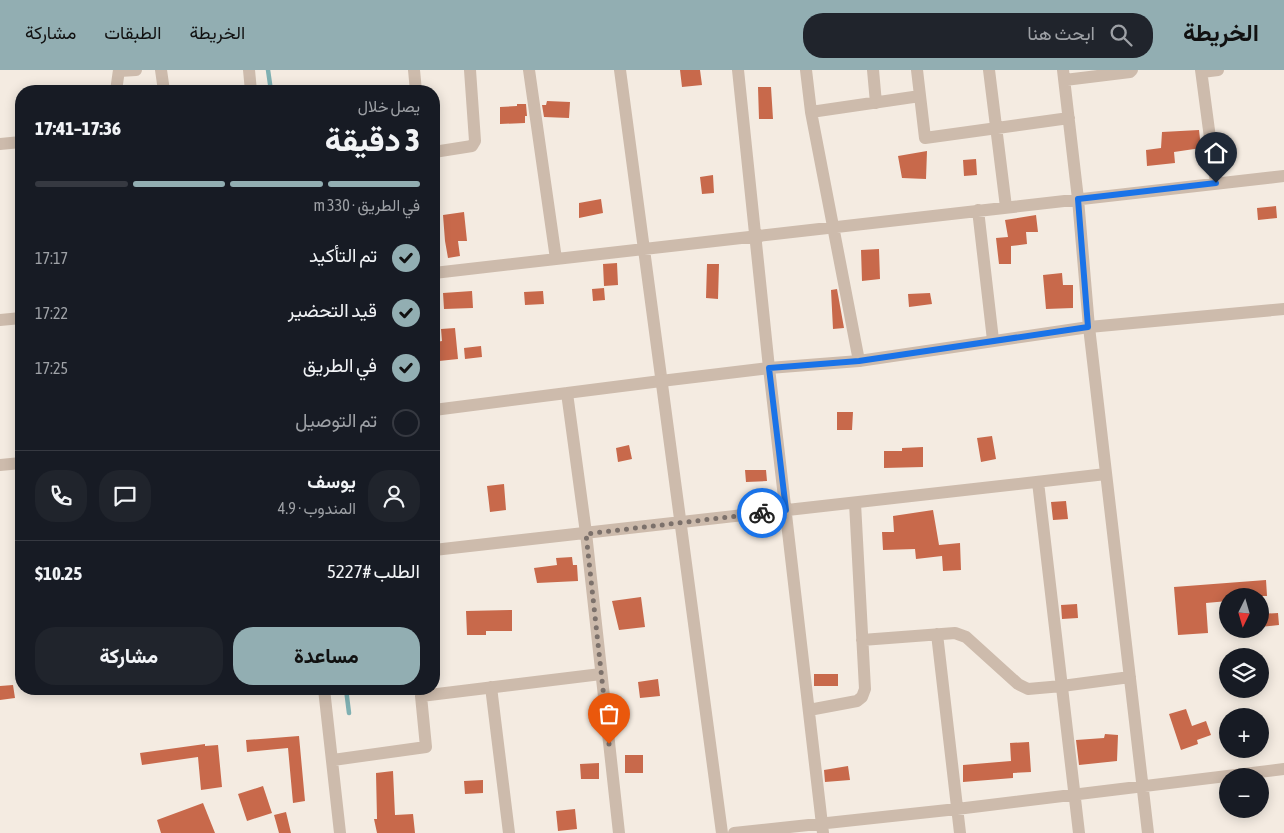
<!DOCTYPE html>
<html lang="ar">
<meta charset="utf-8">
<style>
body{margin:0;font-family:"Asap Condensed",Vazirmatn,sans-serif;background:#20242c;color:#f1f3f6;direction:rtl;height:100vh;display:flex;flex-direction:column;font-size:19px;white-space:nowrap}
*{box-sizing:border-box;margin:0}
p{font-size:16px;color:#9ea1a6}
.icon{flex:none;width:28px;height:28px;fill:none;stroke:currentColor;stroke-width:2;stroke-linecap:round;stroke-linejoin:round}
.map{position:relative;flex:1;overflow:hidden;direction:ltr}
.drawer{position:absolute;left:15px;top:15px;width:425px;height:610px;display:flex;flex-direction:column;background:#171b24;border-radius:20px;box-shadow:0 2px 12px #0003;direction:rtl}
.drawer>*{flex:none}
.needle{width:32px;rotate:185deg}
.fabs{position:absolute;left:1219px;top:518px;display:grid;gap:10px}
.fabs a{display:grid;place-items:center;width:50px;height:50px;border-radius:50%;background:#171b24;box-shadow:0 2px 12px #0003;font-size:25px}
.pin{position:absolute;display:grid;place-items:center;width:42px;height:42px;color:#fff;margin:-51px -21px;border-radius:50% 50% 50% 0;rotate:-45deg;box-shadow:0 0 5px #0007}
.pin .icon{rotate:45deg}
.courier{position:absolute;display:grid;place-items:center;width:50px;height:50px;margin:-25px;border:4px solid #1a73e8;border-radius:50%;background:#fff;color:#222;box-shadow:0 1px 6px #0007}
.headline em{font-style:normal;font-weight:800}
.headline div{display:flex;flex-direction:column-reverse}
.headline{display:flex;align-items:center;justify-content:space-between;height:85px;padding:0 20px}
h1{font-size:32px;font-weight:800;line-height:38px}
.bar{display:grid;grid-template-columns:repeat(4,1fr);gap:8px 5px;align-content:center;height:60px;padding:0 20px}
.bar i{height:6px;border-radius:4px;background:#363941}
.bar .selected{background:#92aeb2}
.bar p{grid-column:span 4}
.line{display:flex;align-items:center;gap:12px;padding:0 20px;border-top:1px solid #363941}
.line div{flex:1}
.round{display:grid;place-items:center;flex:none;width:52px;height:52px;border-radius:20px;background:#20242c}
ol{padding:0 20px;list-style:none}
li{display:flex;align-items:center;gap:15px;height:55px}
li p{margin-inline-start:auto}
li .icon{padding:5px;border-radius:50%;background:#92aeb2;color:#111;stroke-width:4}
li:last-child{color:#9ea1a6}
li i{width:28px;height:28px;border:2px solid #363941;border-radius:50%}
.cta{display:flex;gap:10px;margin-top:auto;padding:10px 20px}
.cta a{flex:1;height:58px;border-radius:20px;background:#92aeb2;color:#111;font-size:20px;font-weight:800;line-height:58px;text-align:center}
.cta a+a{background:#20242c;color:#f1f3f6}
header{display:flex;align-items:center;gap:30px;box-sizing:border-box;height:70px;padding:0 25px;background:#92aeb2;color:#111}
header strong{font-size:24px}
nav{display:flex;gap:28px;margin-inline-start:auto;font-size:18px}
.search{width:350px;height:45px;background:#20242c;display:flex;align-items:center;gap:12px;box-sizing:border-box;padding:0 18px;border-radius:20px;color:#9ea1a6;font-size:19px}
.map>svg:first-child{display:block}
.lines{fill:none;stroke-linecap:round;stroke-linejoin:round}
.stream{stroke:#7fb0b2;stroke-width:4.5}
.building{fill:#c8694b}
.minor{stroke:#cdbbac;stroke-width:12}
.tertiary{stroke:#cdbbac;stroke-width:12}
.done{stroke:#7c716b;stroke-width:5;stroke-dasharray:0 9}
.route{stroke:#1a73e8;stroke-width:6}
</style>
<header>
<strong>الخريطة</strong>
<div class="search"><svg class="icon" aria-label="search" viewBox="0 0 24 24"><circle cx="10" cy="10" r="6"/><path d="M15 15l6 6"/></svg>ابحث هنا</div>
<nav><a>الخريطة</a><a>الطبقات</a><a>مشاركة</a></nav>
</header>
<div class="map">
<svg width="1284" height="763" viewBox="0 0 1284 763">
<rect width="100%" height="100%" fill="#f4ebe1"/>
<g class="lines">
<path class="stream" d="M268 0 271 21
M346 619 349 643"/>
</g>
<path class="building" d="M680 0H700L702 15 682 17Z
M758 17H771L773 49H759Z
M547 31 570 32 569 48 544 47 542 35H546Z
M517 34H526L527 46H525V53L500 54V37L517 36Z
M1199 60 1201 78 1174 82 1175 93 1147 96 1146 80 1161 78 1162 62Z
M927 81 926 109 902 108 898 86Z
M976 89 977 105 964 106 963 90Z
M713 105 714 123 702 124 700 107Z
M601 129 603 143 579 148V133Z
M1276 136 1277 148 1258 150 1257 138Z
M464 142 467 171H458L460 186 448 188 445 171 443 145Z
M1036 145 1038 162H1026L1027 174 1011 176V194H999L996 168 1008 167 1005 150Z
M879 179 880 209 862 211 861 180Z
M617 193 618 215 604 216 603 194Z
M707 194H719L718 229 706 228Z
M1062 203 1063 215H1073V238L1046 239 1043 205Z
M604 218 605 230 593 231 592 219Z
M837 219 844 258 833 259 831 220Z
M472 221 473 238 444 239 443 223Z
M543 221 544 234 525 235 524 222Z
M930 223 932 234 909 237 908 224Z
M455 258 458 289 439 291 437 272 442 271 441 259Z
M481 276 482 287 465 289 464 278Z
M837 342H853L852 360H837Z
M992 366 996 389 981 392 977 368Z
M629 375 632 389 618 392 616 378Z
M923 377V397L884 398V381H902V378Z
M745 400H766L767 411 746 412Z
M504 414 506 440 490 442 487 416Z
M1066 431 1068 449 1053 450 1051 432Z
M933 440 939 475 960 473 961 500 943 501 942 486 916 489 915 479 883 480 882 462H894L893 446Z
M572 487 573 495H577L578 511 537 513 534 498 557 495 556 488Z
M1266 510 1267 526H1228V531L1206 533 1208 563 1178 565 1174 517Z
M641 527 645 557 619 560 612 531Z
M1077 534 1078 548 1062 549 1061 535Z
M512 540V561H486V565H467L466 541Z
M1278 543 1279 555 1260 557V544Z
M814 604H838V616H814Z
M658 609 660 626 640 628 638 612Z
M13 615 15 628 0 630V616Z
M1186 639 1192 656 1206 651 1211 665 1197 670 1198 674 1181 680 1169 644Z
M1105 664 1118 665 1117 691 1079 695 1076 670 1104 668Z
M299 666 305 731 293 733 288 678 247 682 246 670Z
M1029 672 1031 702 1013 703V708L963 712V695L1011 691 1010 673Z
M205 674V676L218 675 222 717 201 720 198 687 142 695 140 683Z
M625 685H643V703H625Z
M599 693V709H581L580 694Z
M848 696 850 710 825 712 824 700Z
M393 701 395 745 413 744 415 763H377L374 749H377L376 703Z
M483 710V723L465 724 464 711Z
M263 716 272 743 247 751 238 724Z
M203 733 215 763H161L157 750Z
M575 739 577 759 558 761 556 741Z
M286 742 291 763H279L274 745Z"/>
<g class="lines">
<path class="minor" d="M161 0 164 21
M249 0 251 21
M414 0 416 21
M529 0 556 189
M620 0 722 763
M738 0 769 298 823 763
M806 0 811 42 859 291
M873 0 876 33
M917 0 925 68 1069 48
M989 0 1006 137
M1063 0 1078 129 1089 257 1148 763
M1201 0 1216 113
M119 1 136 0
M1202 2 1218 0
M1065 10 1130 2 1132 0
M116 21 119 0
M811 42 920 26
M0 74 21 72
M434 82 472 76 475 71 470 0
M978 140 993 270
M434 203 1284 106
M0 250 21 248
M567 323 586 463 619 763
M434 340 661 311
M0 395 21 393
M1038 412 1079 763
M434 480 1106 404
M937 564 960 763
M862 570 955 563 966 567 1018 614 1028 619 1062 616 1130 607
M491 617 509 763
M324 619 340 763
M809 640 857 631 862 627 865 619 855 433
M333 690 426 677 421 626 601 604
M734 763 957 739 1284 699"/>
<path class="tertiary" d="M661 311 769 298 859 291 1089 257 1284 239"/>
</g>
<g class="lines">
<path class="done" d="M609 674 586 464 762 443"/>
<path class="route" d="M762 443 786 440 769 298 859 291 1088 257 1078 129 1216 113"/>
</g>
</svg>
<div class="fabs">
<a><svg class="needle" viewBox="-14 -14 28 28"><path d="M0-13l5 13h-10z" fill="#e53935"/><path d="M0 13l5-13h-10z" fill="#9ea1a6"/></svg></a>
<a><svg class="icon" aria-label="layers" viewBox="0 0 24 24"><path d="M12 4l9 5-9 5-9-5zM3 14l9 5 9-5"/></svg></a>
<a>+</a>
<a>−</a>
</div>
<div class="pin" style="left:609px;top:674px;background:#ea580c"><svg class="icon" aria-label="bag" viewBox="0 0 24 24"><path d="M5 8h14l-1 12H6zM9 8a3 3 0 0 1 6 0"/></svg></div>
<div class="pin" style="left:1216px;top:113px;background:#1f2937"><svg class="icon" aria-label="home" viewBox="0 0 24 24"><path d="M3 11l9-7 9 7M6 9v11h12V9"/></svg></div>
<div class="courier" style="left:762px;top:443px"><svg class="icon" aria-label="bike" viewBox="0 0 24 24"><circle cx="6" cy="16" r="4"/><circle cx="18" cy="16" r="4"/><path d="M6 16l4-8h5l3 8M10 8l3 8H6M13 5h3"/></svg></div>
<section class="drawer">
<div class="headline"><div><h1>3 دقيقة</h1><p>يصل خلال</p></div><em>17:36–17:41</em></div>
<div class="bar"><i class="selected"></i><i class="selected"></i><i class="selected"></i><i></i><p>في الطريق · 330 m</p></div>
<ol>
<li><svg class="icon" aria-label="check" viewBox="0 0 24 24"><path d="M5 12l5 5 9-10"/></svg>تم التأكيد<p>17:17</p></li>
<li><svg class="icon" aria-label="check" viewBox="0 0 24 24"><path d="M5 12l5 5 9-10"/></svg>قيد التحضير<p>17:22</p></li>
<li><svg class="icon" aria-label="check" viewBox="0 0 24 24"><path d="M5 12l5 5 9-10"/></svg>في الطريق<p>17:25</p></li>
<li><i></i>تم التوصيل</li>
</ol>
<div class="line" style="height:90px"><a class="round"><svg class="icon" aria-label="person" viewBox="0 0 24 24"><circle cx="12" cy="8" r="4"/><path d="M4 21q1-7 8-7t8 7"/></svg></a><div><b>يوسف</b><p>المندوب · 4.9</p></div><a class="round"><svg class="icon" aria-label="chat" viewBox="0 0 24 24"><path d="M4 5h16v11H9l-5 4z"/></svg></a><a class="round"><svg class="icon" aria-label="phone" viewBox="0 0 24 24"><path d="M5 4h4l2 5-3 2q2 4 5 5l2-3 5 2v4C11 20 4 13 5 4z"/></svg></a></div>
<div class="line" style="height:65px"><div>الطلب #5227</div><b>$10.25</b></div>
<div class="cta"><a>مساعدة</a><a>مشاركة</a></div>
</section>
</div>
